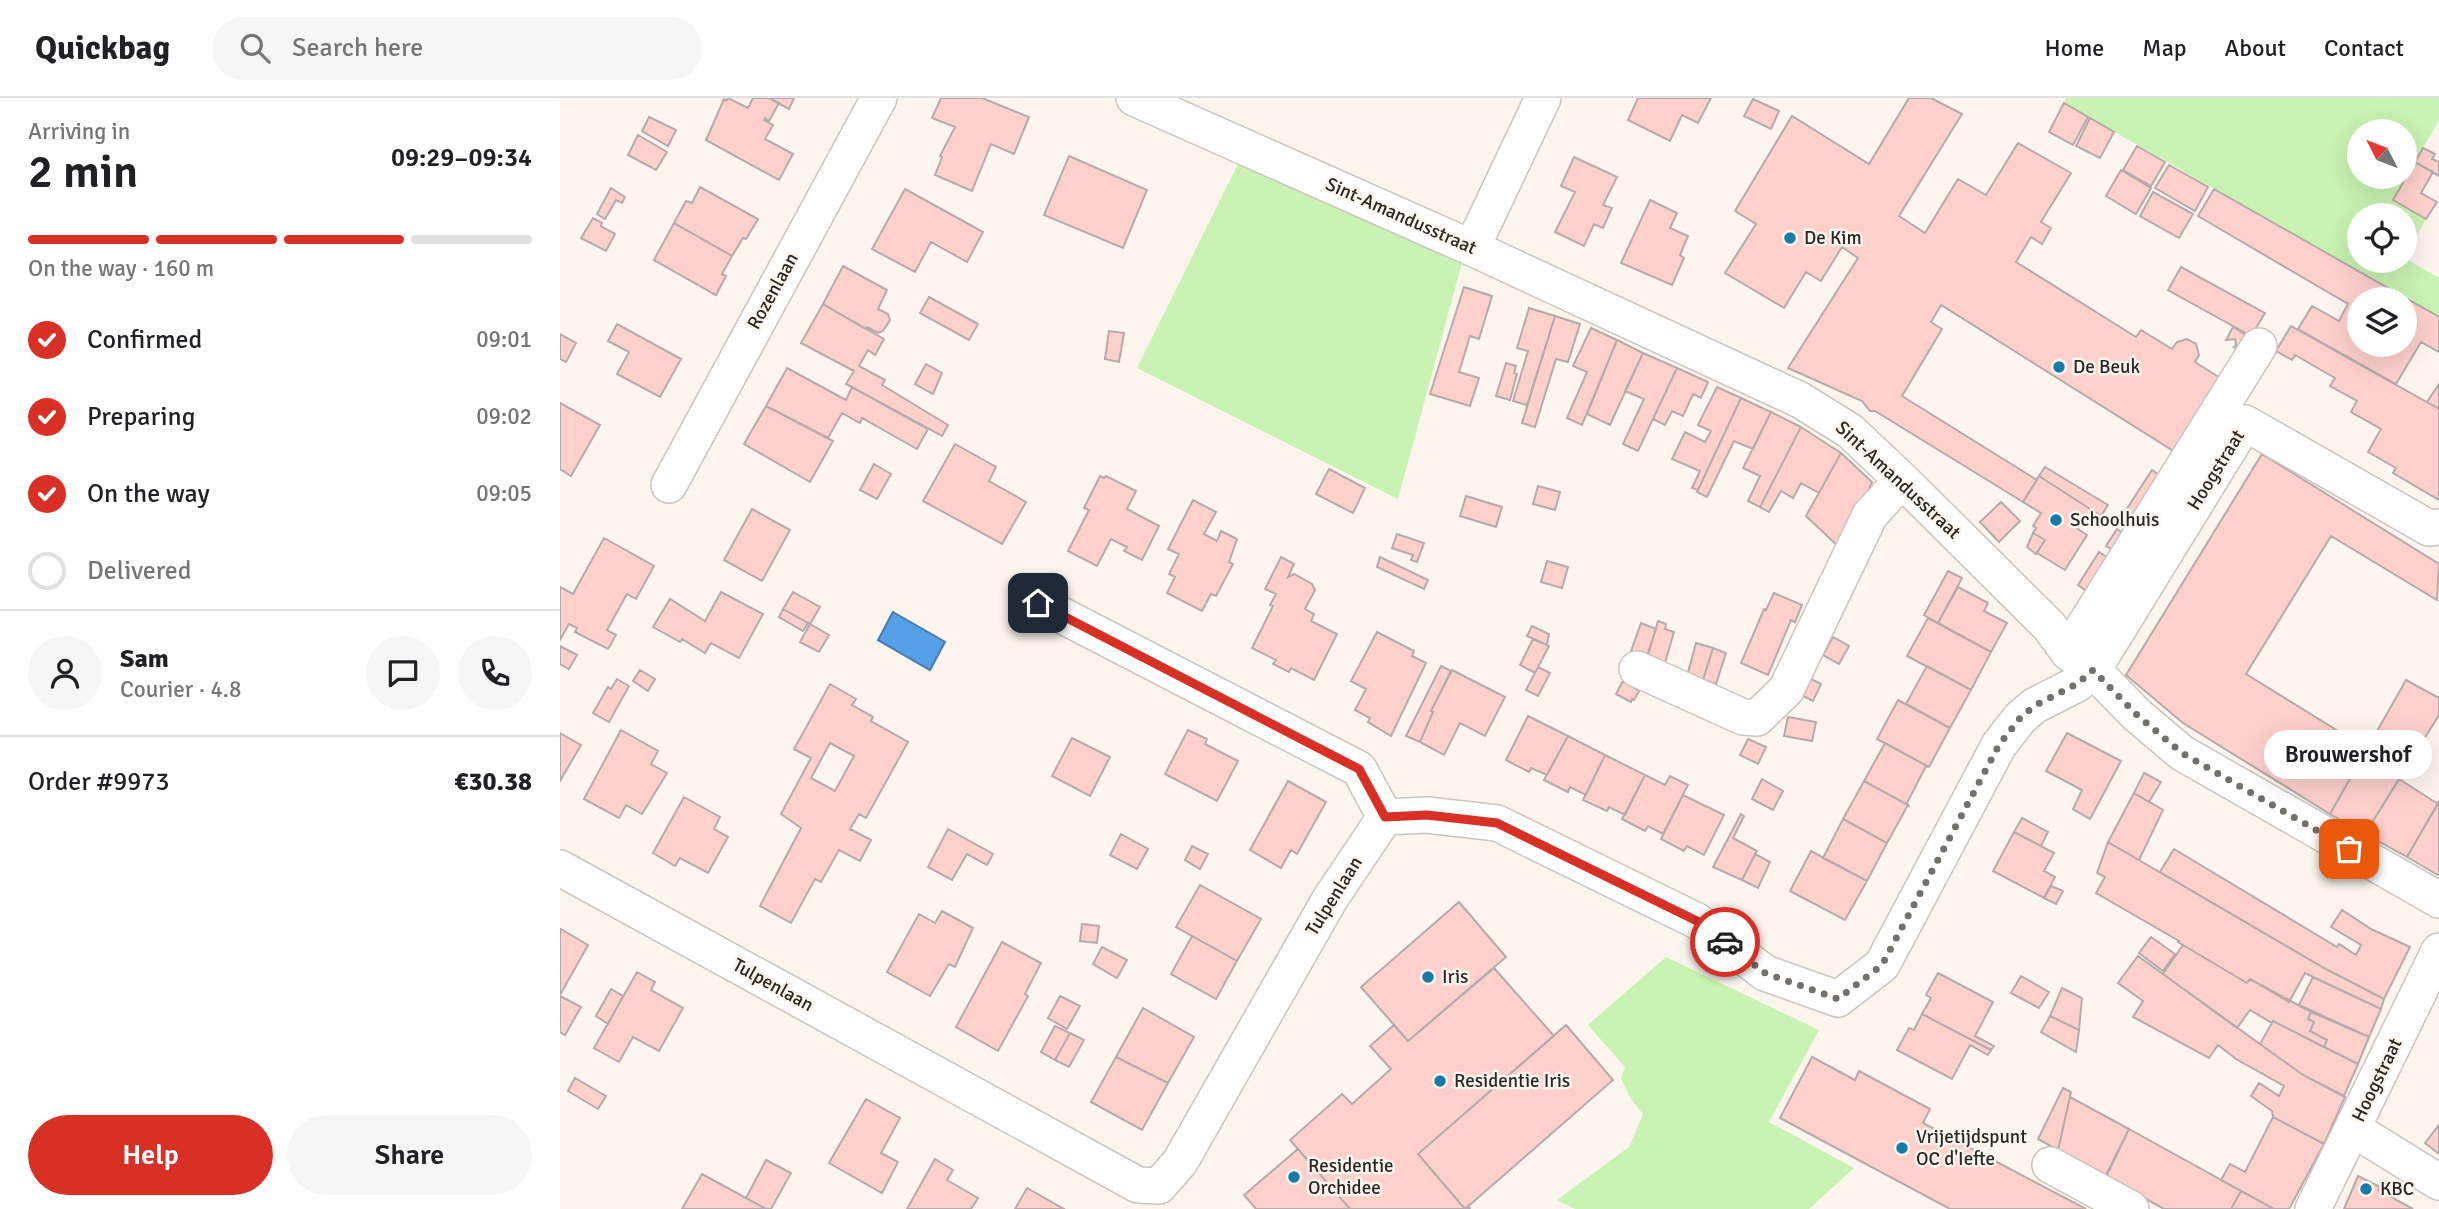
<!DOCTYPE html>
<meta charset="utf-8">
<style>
body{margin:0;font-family:Signika,sans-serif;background:#f6f6f6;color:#202124;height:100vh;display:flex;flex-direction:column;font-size:26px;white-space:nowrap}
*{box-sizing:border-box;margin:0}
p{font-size:23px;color:#757577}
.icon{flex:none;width:38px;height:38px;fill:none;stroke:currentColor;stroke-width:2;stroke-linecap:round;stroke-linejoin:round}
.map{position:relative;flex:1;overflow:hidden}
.details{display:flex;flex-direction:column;background:#fff;width:560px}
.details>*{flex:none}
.needle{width:46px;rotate:312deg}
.controls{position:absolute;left:1787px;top:21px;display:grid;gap:14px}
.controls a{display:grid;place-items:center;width:70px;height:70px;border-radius:50%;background:#fff;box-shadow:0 7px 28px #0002;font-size:35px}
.pin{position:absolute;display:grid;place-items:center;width:60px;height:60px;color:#fff;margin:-30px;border-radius:14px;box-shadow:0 4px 10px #0006}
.courier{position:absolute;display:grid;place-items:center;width:70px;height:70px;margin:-35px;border:5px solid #d93025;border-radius:50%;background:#fff;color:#222;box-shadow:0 2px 9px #0007}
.bubble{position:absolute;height:49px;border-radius:24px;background:#fff;box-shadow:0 7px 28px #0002;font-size:23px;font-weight:600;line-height:49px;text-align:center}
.summary em{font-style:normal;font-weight:600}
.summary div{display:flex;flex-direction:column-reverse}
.summary{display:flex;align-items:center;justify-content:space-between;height:119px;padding:0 28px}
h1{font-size:46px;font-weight:600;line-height:52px}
.bar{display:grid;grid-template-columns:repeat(4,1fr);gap:10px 7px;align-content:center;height:84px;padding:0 28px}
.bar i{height:9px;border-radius:5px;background:#e0e0e0}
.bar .selected{background:#d93025}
.bar p{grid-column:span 4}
.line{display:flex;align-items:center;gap:18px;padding:0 28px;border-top:2px solid #e0e0e0}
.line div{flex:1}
.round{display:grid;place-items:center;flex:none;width:74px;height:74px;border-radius:37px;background:#f6f6f6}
ol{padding:0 28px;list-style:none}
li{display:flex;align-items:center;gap:21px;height:77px}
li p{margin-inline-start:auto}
li .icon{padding:7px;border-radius:50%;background:#d93025;color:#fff;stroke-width:4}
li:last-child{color:#757577}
li i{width:38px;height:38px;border:4px solid #e0e0e0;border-radius:50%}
.primary-button{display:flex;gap:14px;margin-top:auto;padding:14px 28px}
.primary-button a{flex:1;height:80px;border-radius:42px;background:#d93025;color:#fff;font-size:28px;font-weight:600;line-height:80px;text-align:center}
.primary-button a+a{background:#f6f6f6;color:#202124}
header{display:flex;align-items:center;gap:42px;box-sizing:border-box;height:98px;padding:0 35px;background:#fff;border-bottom:2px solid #e0e0e0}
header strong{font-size:33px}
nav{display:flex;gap:38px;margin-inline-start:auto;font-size:24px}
.search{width:490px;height:63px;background:#f6f6f6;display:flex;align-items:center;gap:18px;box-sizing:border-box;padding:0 24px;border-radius:38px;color:#757577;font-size:26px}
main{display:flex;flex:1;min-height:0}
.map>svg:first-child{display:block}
.green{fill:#c9f3b2;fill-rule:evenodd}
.water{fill:#55a0e6;stroke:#487cac;stroke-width:2}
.building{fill:#fdd0cc;stroke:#b5abaa;stroke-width:2;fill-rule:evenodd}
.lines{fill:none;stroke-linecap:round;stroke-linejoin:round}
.minor-casing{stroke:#cbc4be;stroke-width:38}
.minor{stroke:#fff;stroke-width:35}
.done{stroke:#73706b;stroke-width:7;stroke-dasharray:0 12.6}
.route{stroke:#d93025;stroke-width:9}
.poi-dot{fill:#197ca8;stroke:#fbf5ee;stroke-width:2.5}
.labels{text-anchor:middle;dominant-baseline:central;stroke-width:5;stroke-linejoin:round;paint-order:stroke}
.street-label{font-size:19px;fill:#2a2825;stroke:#fbf5ee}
.poi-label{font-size:19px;fill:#2a2825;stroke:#fbf5ee;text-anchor:start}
</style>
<header>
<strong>Quickbag</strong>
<div class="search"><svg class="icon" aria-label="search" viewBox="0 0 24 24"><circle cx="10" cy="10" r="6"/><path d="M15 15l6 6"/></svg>Search here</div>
<nav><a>Home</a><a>Map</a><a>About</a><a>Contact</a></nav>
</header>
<main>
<section class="details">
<div class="summary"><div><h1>2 min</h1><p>Arriving in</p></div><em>09:29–09:34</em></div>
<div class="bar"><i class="selected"></i><i class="selected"></i><i class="selected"></i><i></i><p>On the way · 160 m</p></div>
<ol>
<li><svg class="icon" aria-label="check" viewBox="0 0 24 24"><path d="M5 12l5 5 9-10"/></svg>Confirmed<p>09:01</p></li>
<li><svg class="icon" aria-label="check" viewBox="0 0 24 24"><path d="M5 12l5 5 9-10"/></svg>Preparing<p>09:02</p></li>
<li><svg class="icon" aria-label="check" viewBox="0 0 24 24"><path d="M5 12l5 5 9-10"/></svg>On the way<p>09:05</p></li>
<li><i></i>Delivered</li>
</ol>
<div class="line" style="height:126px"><a class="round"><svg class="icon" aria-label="person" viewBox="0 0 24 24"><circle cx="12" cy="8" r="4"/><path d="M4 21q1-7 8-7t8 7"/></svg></a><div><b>Sam</b><p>Courier · 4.8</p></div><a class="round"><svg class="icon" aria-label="chat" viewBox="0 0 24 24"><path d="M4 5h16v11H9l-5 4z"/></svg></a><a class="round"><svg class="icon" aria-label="phone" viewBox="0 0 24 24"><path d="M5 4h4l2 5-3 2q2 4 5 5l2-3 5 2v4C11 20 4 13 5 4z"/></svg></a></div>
<div class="line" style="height:91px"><div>Order #9973</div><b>€30.38</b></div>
<div class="primary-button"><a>Help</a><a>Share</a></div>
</section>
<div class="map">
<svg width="1879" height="1111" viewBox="0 0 1879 1111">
<rect width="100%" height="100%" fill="#fbf5ee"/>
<path class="green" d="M1506 0H1879V22L1833 102 1866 121 1845 159 1844 117H1799V163H1844L1845 160 1879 180V219L1504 5ZM1799 33H1844V79H1799Z
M679 64 902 165 838 401 577 270Z
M1106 859 1259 932 1209 1024 1294 1070 1249 1111H1015L997 1102 1069 1049 1083 1016 1071 1001 1061 981 1065 969 1028 927Z"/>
<path class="water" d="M333 514 385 544 370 572 318 542Z"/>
<path class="building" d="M168 0 188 10 193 0H209L219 5 209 23 205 20 204 22 213 27 205 41 233 56 219 82 146 42 164 1 166 3Z
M209 0H234L229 11Z
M381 0H422L469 19 454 56 431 46 412 93 375 77 382 59 380 58 395 29 372 20Z
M1078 0H1151L1138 25 1122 17 1110 43 1068 22Z
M1349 0H1371L1402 16 1339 118 1365 135 1398 81 1426 97 1458 45 1511 75 1481 124 1491 130 1482 146 1471 139 1456 164 1576 239 1581 232 1612 251 1617 244 1627 241 1636 246 1639 257 1635 264 1665 283 1620 357 1381 207 1371 224 1382 231 1342 298 1477 382 1463 404 1315 313H1310L1302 303 1228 270 1298 160 1282 149 1261 183 1246 174 1224 210 1165 175 1196 126 1175 113 1232 18 1309 66Z
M1193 1 1219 13 1211 31 1184 18Z
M1504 5 1528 19 1513 47 1489 34Z
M89 19 116 32 108 48 82 33Z
M1530 20 1554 34 1540 60 1516 48Z
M78 37 107 54 96 72 68 57Z
M1577 48 1605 64 1591 88 1563 72Z
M1863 50 1875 56 1872 61 1879 64V78L1855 64Z
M509 58 587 92 563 150 484 117Z
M1014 59 1057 79 1043 107 1052 110 1043 130 1034 126 1024 148 995 134 1015 94 1001 88Z
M1855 64 1873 74 1861 95 1877 104 1866 121 1833 102Z
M1609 67 1648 89 1635 113 1595 90Z
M1561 72 1591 90 1576 116 1546 98Z
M140 89 198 121 186 141 183 140 172 158 114 125 126 103 132 105Z
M51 90 65 99 62 105 56 102 45 121 37 116Z
M345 91 423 134 407 164 371 144 355 174 312 151Z
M1654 91 1879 219V254L1861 244 1836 286 1738 231 1752 208 1779 223 1788 206 1638 118ZM1799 201H1844V247H1799Z
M1593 94 1633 116 1619 140 1580 118Z
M1090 102 1117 115 1110 130 1128 138 1120 157 1124 160 1112 187 1061 165Z
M33 120 42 125 41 128 55 136 46 153 21 140Z
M114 125 172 158 162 176 166 178 156 197 94 162Z
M283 168 327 192 318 211 328 216 330 222 323 233 318 235 307 229 306 231 263 206Z
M1621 169 1705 215 1691 238 1608 192Z
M904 189 932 198 919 241 910 238 899 274 919 280 910 308 870 296Z
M369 199 418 226 409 242 360 215Z
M263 206 324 241 315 257 308 252 299 268 325 282 322 287 388 327 382 338 286 286 294 273 241 245Z
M969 210 995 218 967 307 953 303 968 253 957 250Z
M995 218 1020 226 1008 264 996 261 975 329 962 325Z
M57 226 121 261 100 299 57 276 69 254 48 243Z
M1731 228 1879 311V402L1833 375 1836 370 1808 354 1821 331 1791 314 1797 303 1770 288 1775 280 1735 257 1732 262 1716 253Z
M1673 229 1691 240 1683 254 1674 249 1676 248 1675 241 1666 242Z
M1031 230 1057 242 1022 327 1007 320 1027 274 1013 268Z
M549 233 564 235 559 264 545 261Z
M0 236 16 245 6 264 0 261Z
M1057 242 1083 255 1050 327 1027 316Z
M1083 255 1117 270 1078 353 1063 346 1084 301 1065 293Z
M946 265 956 268 954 275 957 276 950 302 936 298Z
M366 266 382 275 373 296 355 286Z
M227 270 286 302 292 289 368 331 357 351 302 320 300 325 282 315 268 340 206 308Z
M1117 270 1148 284 1141 300 1133 296 1123 318 1112 313 1105 327 1093 321Z
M1879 286V311L1867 304Z
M1157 289 1181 300 1138 392 1132 390 1140 373 1112 361 1125 334 1145 344 1151 333 1138 327Z
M1181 300 1211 314 1193 351 1174 343 1147 399 1137 394Z
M0 305 40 327 11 378 0 371Z
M206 308 273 343 250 384 184 346Z
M1211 314 1241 329 1200 409 1188 403 1200 378 1183 370Z
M1241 329 1281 355 1259 395 1241 385 1233 400 1221 393 1209 414 1200 409Z
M395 346 436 369 429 383 466 404 442 446 363 403Z
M1281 355 1312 384 1282 452 1246 418Z
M1702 356 1879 466 1877 502 1771 438 1686 576 1807 651 1770 716 1623 625 1566 577Z
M314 366 331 376 317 401 300 392Z
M1485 369 1548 407 1541 418 1479 378Z
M769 371 805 390 793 415 756 396Z
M1592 372 1603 380 1569 434 1557 426Z
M540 378 544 380 546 378 576 393 567 411 599 428 582 462 564 453 567 449 551 441 537 468 508 453 529 412 524 410Z
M1479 378 1541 418 1535 427 1518 417 1512 427 1527 437 1505 472 1477 455 1485 442 1473 435 1476 430 1473 428 1481 415 1463 404Z
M978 388 1000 394 995 412 973 406Z
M906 398 942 409 936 429 900 418Z
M633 402 656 414 644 436 657 443 661 433 677 441 669 464 673 466 656 498 651 496 642 513 607 495 615 479 609 476 619 456 608 451Z
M1441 404 1460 423 1439 444 1420 424Z
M192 411 230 432 202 483 164 462Z
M1557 431 1568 439 1558 455 1546 448Z
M1473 435 1485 442 1476 456 1467 449Z
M837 436 864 445 857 464 851 462 853 457 832 450Z
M44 440 94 468 76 501 67 496 47 532 56 537 48 551 15 534 17 530 9 526 0 542V489L13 496Z
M1539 454 1553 463 1532 497 1518 487Z
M721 459 734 466 728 479 734 476 752 486 755 492 745 511 754 516 751 523 777 536 754 582 731 570 729 574 713 566 716 562 692 550 713 508 710 507 716 496 705 491Z
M820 459 868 482 864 491 817 469Z
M987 463 1008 469 1002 490 981 484Z
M1388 473 1402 480 1378 525 1364 517Z
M1398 489 1428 505 1424 513 1447 525 1431 554 1378 525Z
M161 494 203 516 179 560 151 545 145 555 122 541 120 544 93 529 110 501 145 523Z
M233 494 260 509 250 526 223 511Z
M1214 495 1242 507 1235 524 1231 522 1208 577 1181 565 1204 511 1206 512Z
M223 511 248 525 243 533 219 519Z
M1368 520 1431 554 1411 592 1347 558Z
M1098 523 1106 526 1105 531 1114 534 1105 565 1087 560Z
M1081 525 1096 531 1086 561 1070 556Z
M250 526 269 537 259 554 240 544Z
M972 528 989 536 987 547 967 538Z
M817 534 854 553 852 558 866 565 831 638 808 624 810 620 795 612 806 591 791 583Z
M1273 539 1289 548 1279 566 1263 557Z
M973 541 989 548 975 575 960 567Z
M1136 545 1153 550 1143 582 1127 578Z
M0 548 17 557 9 571 0 566Z
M1153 550 1166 555 1156 586 1143 582Z
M881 568 891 573 871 613 873 614 860 644 846 638Z
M1367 568 1411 592 1390 630 1346 606Z
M978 569 990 575 978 598 966 592Z
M80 572 95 581 88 593 73 583Z
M892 572 945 599 925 638 900 625 884 657 860 644 873 614 871 613Z
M1247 579 1261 586 1253 603 1239 596Z
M57 581 69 588 49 624 33 615 48 589 51 591Z
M1846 582 1879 600V617L1805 736 1770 716Z
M1063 583 1079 593 1074 602 1072 601 1071 604 1056 596Z
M270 586 296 601 292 607 313 619 311 623 348 644 306 720 299 716 290 731 311 742 300 763 279 752 261 784 255 781 231 825 200 808 241 730 221 716 251 660 234 651ZM270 645 294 658 275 693 251 680Z
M1338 602 1390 630 1369 669 1317 641Z
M968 618 1008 638 987 677 971 670 969 674 946 662Z
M1228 619 1256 624 1252 643 1224 638Z
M61 632 98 653 91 666 107 675 82 716 66 707 59 720 24 701Z
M628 632 647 641 645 646 678 663 657 703 605 676Z
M0 635 21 647 0 683Z
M1507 635 1561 663 1530 721 1513 711 1522 692 1486 673Z
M1008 638 1045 657 1026 697 1010 689 1008 694 984 682Z
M512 640 550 659 530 698 492 678Z
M1188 641 1206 649 1198 666 1180 657Z
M1325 645 1369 669 1366 668 1347 705 1348 707 1304 683Z
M1045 657 1085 677 1065 717 1049 709 1047 713 1023 702Z
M1584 675 1601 684 1589 704 1574 695Z
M1085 677 1105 687 1110 678 1128 687 1103 736 1088 728 1085 733 1062 721Z
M1202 681 1223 693 1213 712 1192 701Z
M1839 681 1878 706 1847 759 1805 736Z
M728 683 766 704 737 756 731 752 721 770 690 752Z
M1304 683 1348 707 1327 745 1283 721Z
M1574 695 1603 712 1579 762 1548 744Z
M1123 697 1164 717 1144 757 1127 748 1124 753 1101 741Z
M124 699 160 719 154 731 168 739 148 775 120 760 115 768 93 755Z
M1879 703V776L1878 777 1847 759Z
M1181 716 1184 718 1173 740 1197 753 1182 782 1153 769Z
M1462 720 1488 734 1481 748 1454 734Z
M1283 721 1327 745 1307 783 1263 760Z
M388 731 433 756 427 767 407 756 392 782 368 769Z
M1454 734 1494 755 1484 773 1495 779 1484 800 1433 773Z
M561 736 588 751 577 771 550 757Z
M1548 744 1764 870 1824 901 1821 911 1745 875 1729 904 1690 881 1687 885 1618 844 1619 843 1536 795 1545 779 1537 775Z
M632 748 648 756 640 771 625 762Z
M1614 751 1777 849 1779 846 1796 857 1801 847 1771 829 1782 812 1811 831 1850 849 1824 901 1764 870 1600 774Z
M1251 753 1307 783 1285 822 1230 793Z
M1195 756 1210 764 1198 790 1182 782Z
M640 787 701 821 677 863 616 829Z
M1491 788 1503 793 1496 806 1484 800Z
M899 804 946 859 848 943 801 889Z
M382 813 413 830 395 869 389 866 370 898 327 874 359 816 375 825Z
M522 826 539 828 537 845 520 843Z
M1 831 28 847 0 897V833Z
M632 838 677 863 656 901 611 876Z
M1591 839 1615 856 1603 873 1579 855Z
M442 844 481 865 465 896 468 898 438 953 396 929Z
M1623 847 1687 885 1690 881 1751 914 1748 921 1754 924 1750 933 1767 942 1764 949 1713 923 1712 925 1690 912 1677 930 1603 876Z
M542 849 567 862 557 880 533 866Z
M1578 858 1743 977 1785 999 1764 1046 1713 1019 1712 1013 1691 998 1699 985 1719 998 1724 988 1676 961 1658 947 1649 960 1573 919 1583 903 1558 885Z
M934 870 994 938 858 1056 905 1111 908 1108 910 1111H790L730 1042 782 996 792 1006 831 971 810 948 834 927 848 943Z
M77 874 95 884 91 892 123 910 99 953 73 939 59 964 34 950Z
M1378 875 1433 904 1415 938 1434 948 1431 952 1362 916 1371 900 1366 897Z
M1461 878 1489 894 1479 910 1451 895Z
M1753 879 1821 911 1809 939 1739 907Z
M1502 890 1522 900 1519 932 1490 918Z
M51 891 63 898 48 926 36 918Z
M0 898 21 909 5 937 0 934Z
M500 898 520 908 507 931 488 920Z
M583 910 634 939 608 985 556 959Z
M1751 914 1809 939 1798 966 1764 949 1767 942 1750 933 1754 924 1748 921Z
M1362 916 1431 952 1428 957 1410 947 1392 981 1337 952 1349 930 1354 932Z
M1490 918 1519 932 1516 954 1481 934Z
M1713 923 1798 966 1784 998 1743 977 1700 946Z
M1006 927 1053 982 905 1111 858 1056Z
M495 928 510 935 495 962 481 954Z
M510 935 524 942 509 969 495 962Z
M556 959 608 985 582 1032 531 1004Z
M1252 959 1295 982 1299 973 1370 1011 1363 1025 1526 1111H1390L1220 1020Z
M15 980 46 998 38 1011 8 993Z
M1503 990 1511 994 1498 1052 1478 1041Z
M1510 999 1569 1031 1546 1077 1498 1052Z
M306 1001 340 1020 321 1055 338 1064 322 1095 269 1065Z
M1713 1019 1764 1046 1729 1111H1714L1661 1082 1670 1066 1685 1074Z
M1879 1027V1056L1865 1045Z
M1569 1031 1681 1093 1671 1111H1604L1546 1079Z
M738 1051 790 1111H696L684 1097Z
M375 1061 393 1072 387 1082 418 1100 411 1111H347Z
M206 1062 231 1075 211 1111H206L186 1100Z
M142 1076 186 1100 206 1111H122Z
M1798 1078 1820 1089 1818 1092 1853 1111H1784Z
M467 1090 504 1111H455Z
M1681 1093 1714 1111H1671Z"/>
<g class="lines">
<defs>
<path id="minor" d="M574 0 912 150 1240 302 1290 333 1342 382 1489 528 1508 554 1533 572 1577 617 1622 655 1879 802
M912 150 983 0
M109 387 319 0
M478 505 799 671 825 719
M1508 554 1699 248
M1077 571 1183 619 1197 620 1226 592 1310 417 1342 382
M0 770 578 1087 599 1088 620 1064 770 801 825 719 867 717 937 725 1137 823 1205 875 1278 901 1322 867 1439 647 1460 620 1474 608 1517 586 1533 572 1685 325 1869 430 1879 429
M1793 1031 1879 1084
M1490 1067 1571 1111
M1753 1111 1879 853"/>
</defs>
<use href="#minor" class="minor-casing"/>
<use href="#minor" class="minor"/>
</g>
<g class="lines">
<path class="done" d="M1165 844 1205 875 1278 901 1322 867 1439 647 1460 620 1474 608 1517 586 1533 572 1577 617 1622 655 1789 751"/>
<path class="route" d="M478 505 799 671 825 719 867 717 937 725 1137 823 1165 844"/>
</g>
<g class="poi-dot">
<circle cx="1230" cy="140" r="7"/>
<circle cx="1499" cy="269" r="7"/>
<circle cx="1496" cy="422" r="7"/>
<circle cx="868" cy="879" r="7"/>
<circle cx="880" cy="983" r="7"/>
<circle cx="1342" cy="1050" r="7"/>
<circle cx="734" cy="1079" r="7"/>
<circle cx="1806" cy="1091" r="7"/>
</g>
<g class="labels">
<g class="street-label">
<text transform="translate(841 118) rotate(24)">Sint-Amandusstraat</text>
<text transform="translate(213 193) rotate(-61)">Rozenlaan</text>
<text transform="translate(1656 372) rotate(-58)">Hoogstraat</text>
<text transform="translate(1338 382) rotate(43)">Sint-Amandusstraat</text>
<text transform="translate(774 798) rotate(-58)">Tulpenlaan</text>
<text transform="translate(213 887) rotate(29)">Tulpenlaan</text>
<text transform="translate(1817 982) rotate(-64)">Hoogstraat</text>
</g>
<g class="poi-label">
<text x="1244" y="140">De Kim</text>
<text x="1513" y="269">De Beuk</text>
<text x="1510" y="422">Schoolhuis</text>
<text x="882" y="879">Iris</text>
<text x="894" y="983">Residentie Iris</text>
<text x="1356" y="1039">Vrijetijdspunt<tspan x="1356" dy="22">OC d'Iefte</tspan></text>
<text x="748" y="1068">Residentie<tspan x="748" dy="22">Orchidee</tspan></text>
<text x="1820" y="1091">KBC</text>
</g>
</g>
</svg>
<div class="controls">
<a><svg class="needle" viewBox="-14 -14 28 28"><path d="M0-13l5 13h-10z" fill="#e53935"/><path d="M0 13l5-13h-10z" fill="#757577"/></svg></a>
<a><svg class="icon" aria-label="locate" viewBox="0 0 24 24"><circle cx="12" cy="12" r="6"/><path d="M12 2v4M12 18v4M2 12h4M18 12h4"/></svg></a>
<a><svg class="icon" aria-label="layers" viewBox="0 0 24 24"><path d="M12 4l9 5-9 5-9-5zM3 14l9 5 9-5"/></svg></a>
</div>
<div class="pin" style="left:1789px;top:751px;background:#ea580c"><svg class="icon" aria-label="bag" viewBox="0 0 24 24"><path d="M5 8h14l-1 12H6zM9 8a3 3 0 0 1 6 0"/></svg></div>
<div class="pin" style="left:478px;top:505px;background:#1f2937"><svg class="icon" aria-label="home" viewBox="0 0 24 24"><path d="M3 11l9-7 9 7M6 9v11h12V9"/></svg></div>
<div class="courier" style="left:1165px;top:844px"><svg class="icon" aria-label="car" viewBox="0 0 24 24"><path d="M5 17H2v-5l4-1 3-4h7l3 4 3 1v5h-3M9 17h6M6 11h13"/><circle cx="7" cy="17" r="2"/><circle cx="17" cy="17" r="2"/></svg></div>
<div class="bubble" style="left:1704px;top:632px;width:168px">Brouwershof</div>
</div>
</main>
